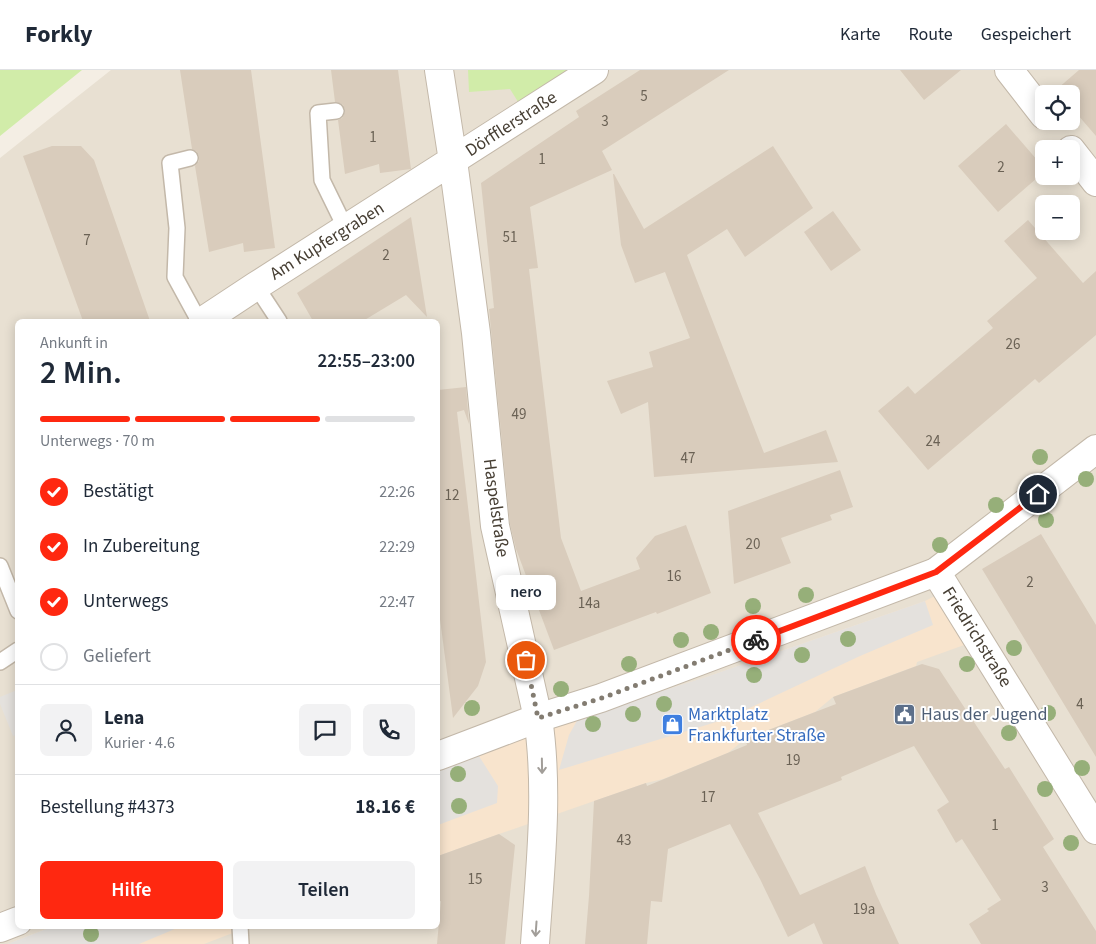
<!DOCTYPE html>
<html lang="de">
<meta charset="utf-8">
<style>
body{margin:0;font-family:"Source Sans 3",sans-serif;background:#f2f2f3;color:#1f2937;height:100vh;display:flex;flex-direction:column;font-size:19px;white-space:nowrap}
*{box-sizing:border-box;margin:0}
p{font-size:16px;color:#747a83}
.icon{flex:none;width:28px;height:28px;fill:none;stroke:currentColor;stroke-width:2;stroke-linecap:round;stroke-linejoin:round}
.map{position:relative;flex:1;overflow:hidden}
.sheet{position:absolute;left:15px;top:249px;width:425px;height:610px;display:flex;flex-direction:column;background:#fff;border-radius:8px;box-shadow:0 2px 12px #0003}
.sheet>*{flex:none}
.controls{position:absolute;left:1035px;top:15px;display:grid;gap:10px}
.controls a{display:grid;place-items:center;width:45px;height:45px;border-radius:8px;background:#fff;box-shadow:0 2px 12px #0003;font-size:25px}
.pin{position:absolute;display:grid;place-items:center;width:42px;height:42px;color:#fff;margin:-21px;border:2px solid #fff;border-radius:50%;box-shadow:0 1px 5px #0007}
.courier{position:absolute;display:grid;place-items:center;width:50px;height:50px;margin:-25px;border:4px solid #ff2810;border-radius:50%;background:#fff;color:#222;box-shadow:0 1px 6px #0007}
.bubble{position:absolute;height:35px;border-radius:8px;background:#fff;box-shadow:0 2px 12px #0003;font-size:16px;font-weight:600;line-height:35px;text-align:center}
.head em{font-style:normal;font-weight:600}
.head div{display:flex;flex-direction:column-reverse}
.head{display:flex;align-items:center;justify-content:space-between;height:85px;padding:0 25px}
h1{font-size:32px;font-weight:600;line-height:38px}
.bar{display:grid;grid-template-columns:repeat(4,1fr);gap:8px 5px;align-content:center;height:60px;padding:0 25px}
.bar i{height:6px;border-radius:4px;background:#e0e1e3}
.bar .current{background:#ff2810}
.bar p{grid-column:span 4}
.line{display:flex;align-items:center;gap:12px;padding:0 25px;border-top:1px solid #e0e1e3}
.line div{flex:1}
.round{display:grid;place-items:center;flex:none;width:52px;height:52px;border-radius:8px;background:#f2f2f3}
ol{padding:0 25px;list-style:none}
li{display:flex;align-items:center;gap:15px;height:55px}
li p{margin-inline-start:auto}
li .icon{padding:5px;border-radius:50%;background:#ff2810;color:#fff;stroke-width:4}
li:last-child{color:#747a83}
li i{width:28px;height:28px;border:2px solid #e0e1e3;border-radius:50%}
.cta{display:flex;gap:10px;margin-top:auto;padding:10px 25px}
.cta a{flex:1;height:58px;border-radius:8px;background:#ff2810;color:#fff;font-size:20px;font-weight:600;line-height:58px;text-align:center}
.cta a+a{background:#f2f2f3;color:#1f2937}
header{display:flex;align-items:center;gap:30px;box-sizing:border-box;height:70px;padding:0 25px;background:#fff;border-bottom:1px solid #e0e1e3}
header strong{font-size:24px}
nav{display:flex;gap:28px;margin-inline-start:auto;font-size:18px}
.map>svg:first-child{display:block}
.residential{fill:#e8e0d2;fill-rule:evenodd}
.commercial{fill:#f8e4cd}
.green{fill:#d1eca9}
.parking{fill:#e4e1dd}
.building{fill:#d9ccbc}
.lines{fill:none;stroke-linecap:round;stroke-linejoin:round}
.service-casing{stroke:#c3b8a9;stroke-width:18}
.minor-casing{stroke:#c3b8a9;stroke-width:30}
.tertiary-casing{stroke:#c3b8a9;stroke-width:30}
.service{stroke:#fff;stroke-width:15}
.minor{stroke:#fff;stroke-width:28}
.tertiary{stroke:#fff;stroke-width:28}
.tree{fill:#96af79}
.oneway{stroke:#a29e99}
.done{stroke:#837c71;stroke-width:5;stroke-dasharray:0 9}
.route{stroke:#ff2810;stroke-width:6}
.labels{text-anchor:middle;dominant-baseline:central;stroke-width:4;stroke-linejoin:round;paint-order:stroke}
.number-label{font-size:15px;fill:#6b6255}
.street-label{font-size:18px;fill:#463e33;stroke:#fff}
.shop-label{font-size:18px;fill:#366cbe;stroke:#fff;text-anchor:start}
.service-label{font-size:18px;fill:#4e5e75;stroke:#fff;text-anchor:start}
</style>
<header>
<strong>Forkly</strong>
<nav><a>Karte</a><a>Route</a><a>Gespeichert</a></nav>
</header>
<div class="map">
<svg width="1096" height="874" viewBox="0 0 1096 874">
<rect width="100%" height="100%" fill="#f4eee4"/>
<path class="residential" d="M111 0H1096V874H0V88ZM1044 24H1071V51H1044ZM1044 79H1071V106H1044ZM1044 134H1071V161H1044ZM18 251H438V856H18Z"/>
<path class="commercial" d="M947 520 978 570 917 592 916 596 833 627 815 642 745 669 728 683 663 709 646 713 499 764 438 786V699L579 647 706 607 925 531Z
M54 856H251L204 874H7Z"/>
<path class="green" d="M0 0H82L0 66Z
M468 0H575L520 35 510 19 469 22Z"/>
<path class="parking" d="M925 531 933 555 860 586 726 649 559 700 569 665 579 647 706 607Z
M17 620V665L13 666 0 634V627Z
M477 683 498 716 497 733 438 755V699Z
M54 856H182L139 874H7Z"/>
<path class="building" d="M180 0H251L275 178 244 182 243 173 209 182 195 96 199 91V86L197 82 192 79Z
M331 0H398L411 99 380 103 379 94 345 104 338 50 342 48 344 45 345 39 343 35 340 33 335 32Z
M640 0H729L602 81 612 100 530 137 538 198 529 199 561 468 581 521 640 499 636 488 655 466 686 455 711 523 657 544 656 542 554 580 516 479 510 454 489 239 494 238 481 113 579 47 576 41Z
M900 0H961L924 30Z
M1079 0H1096V66L1071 37V24H1060L1057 19Z
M1006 54 1044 98V102L998 142 958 96Z
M52 76H81L94 90 150 251H83L23 86Z
M773 76 813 138 745 187 727 159 687 185 764 383 826 360 838 392 654 407 648 332 621 344 607 311 653 297 649 282 690 268 665 202 635 213 621 175 613 104H614L644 159Z
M833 141 861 180 831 201 804 162Z
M411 147 427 247 406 225 363 251H313L297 223Z
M1028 150 1083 213 1096 201V265L1039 313 1035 309 928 400 878 341 908 316 915 324 993 258 987 251 1037 208 1004 171Z
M466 317 469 354 464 340 457 342 486 592 478 616 453 648 438 534V320Z
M840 400 853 437 830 445 832 450 781 468 791 493 734 514 728 441Z
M1041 464 1096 555V687L982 499Z
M922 594 939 599 1005 699 1009 697 1054 769 1043 777 1096 861V874H981L969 854 989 841 987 839 1001 830 962 769 956 773 937 740 949 732 914 676 841 707 842 710 758 743 800 825 865 796 876 824 899 874H823L814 853 788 867 760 809 730 754 668 779 662 832 651 831 647 874H585L589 826 594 731 646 713 647 716 747 675 745 669 836 634 833 627Z
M499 764 515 775 505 874H437L441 831 438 832V786Z"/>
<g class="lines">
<defs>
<path id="service" d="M336 41 318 43 322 110 346 159
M190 88 170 93 177 158 175 207 199 251
M256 216 279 251
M0 496 18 541
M0 592 18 580
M240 856 241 874"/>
<path id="minor" d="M439 0 453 91 476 263 495 456 538 648C549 722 540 799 535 874
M1009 0 1044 45
M1071 80 1096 112
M203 251 256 216 594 0
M936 502 1096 760"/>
<path id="tertiary" d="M438 686 538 648 601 628 936 502 1096 379
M0 858 18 851"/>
</defs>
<use href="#service" class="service-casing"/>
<use href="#minor" class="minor-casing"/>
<use href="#tertiary" class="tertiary-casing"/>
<use href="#service" class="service"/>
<use href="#minor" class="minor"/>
<use href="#tertiary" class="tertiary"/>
</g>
<g class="tree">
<circle cx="1040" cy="387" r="8"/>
<circle cx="1086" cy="409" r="8"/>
<circle cx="996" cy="435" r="8"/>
<circle cx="1046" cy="450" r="8"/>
<circle cx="940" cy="475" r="8"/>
<circle cx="806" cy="525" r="8"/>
<circle cx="753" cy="536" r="8"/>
<circle cx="711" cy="562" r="8"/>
<circle cx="848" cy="569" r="8"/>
<circle cx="681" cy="570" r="8"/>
<circle cx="1014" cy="578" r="8"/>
<circle cx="802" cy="585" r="8"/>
<circle cx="629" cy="594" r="8"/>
<circle cx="967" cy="594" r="8"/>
<circle cx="754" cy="605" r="8"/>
<circle cx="561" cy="619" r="8"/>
<circle cx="664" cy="634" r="8"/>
<circle cx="472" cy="638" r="8"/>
<circle cx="1048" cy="643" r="8"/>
<circle cx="633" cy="644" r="8"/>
<circle cx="593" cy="654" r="8"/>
<circle cx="1009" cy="663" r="8"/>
<circle cx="1082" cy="698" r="8"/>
<circle cx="458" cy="704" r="8"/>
<circle cx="1045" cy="719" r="8"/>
<circle cx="459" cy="736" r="8"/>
<circle cx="1071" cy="773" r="8"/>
<circle cx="91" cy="864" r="8"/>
</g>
<defs><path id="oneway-shaft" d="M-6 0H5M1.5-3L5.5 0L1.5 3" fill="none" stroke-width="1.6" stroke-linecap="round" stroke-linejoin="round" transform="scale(1.25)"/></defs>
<g class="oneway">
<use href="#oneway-shaft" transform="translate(542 696) rotate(89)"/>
<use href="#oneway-shaft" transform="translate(536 859) rotate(94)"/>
</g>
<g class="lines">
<path class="done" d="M526 590 538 648 602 628 756 570"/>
<path class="route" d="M756 570 936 502 1038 424"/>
</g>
<defs>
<symbol id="civic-square" viewBox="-11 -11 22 22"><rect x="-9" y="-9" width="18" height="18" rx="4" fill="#5c6f8a" stroke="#fff"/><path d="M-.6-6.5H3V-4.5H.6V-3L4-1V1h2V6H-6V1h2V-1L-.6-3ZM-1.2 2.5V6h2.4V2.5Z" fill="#fff"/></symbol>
<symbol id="shop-square" viewBox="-11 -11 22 22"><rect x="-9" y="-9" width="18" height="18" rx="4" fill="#3f7fe0" stroke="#fff"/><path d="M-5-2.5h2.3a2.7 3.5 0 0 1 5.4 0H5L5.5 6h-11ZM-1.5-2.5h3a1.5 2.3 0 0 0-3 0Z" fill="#fff"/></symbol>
</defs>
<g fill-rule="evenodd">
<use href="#civic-square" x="892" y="632" width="25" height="25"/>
<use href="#shop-square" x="660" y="642" width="25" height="25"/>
</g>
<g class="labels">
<g class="number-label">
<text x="644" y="26">5</text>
<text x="605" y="51">3</text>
<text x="373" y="67">1</text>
<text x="542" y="89">1</text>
<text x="1001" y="97">2</text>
<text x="510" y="167">51</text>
<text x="87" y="170">7</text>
<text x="386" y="185">2</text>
<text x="1013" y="274">26</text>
<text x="519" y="344">49</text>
<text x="933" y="371">24</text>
<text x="688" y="388">47</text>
<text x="452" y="425">12</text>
<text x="753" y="474">20</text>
<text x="674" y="506">16</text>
<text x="1030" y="512">2</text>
<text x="589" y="533">14a</text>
<text x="1080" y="634">4</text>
<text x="793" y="690">19</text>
<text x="708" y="727">17</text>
<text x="995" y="755">1</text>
<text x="624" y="770">43</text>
<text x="475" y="809">15</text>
<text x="1045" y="817">3</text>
<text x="864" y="839">19a</text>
</g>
<g class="street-label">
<text transform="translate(511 54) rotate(-33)">Dörfflerstraße</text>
<text transform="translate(327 171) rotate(-32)">Am Kupfergraben</text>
<text transform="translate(496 438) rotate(82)">Haspelstraße</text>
<text transform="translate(977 567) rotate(58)">Friedrichstraße</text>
</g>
<g class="shop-label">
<text x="688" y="644">Marktplatz<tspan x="688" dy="21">Frankfurter Straße</tspan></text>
</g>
<g class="service-label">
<text x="921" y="644">Haus der Jugend</text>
</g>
</g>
</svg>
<div class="controls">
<a><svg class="icon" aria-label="locate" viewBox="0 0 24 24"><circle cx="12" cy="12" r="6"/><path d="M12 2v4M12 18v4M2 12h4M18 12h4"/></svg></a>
<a>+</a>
<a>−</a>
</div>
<div class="pin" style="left:526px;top:590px;background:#ea580c"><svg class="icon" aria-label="bag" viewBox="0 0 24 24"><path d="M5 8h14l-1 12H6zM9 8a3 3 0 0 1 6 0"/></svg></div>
<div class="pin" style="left:1038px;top:424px;background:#1f2937"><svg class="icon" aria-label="home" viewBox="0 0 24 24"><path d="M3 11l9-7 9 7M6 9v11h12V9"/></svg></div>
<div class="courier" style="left:756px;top:570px"><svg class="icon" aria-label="bike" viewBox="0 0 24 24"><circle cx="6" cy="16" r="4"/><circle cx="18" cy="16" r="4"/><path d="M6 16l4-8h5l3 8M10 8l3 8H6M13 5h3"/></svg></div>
<div class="bubble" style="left:496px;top:505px;width:60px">nero</div>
<section class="sheet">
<div class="head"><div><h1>2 Min.</h1><p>Ankunft in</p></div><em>22:55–23:00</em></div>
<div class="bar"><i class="current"></i><i class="current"></i><i class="current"></i><i></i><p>Unterwegs · 70 m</p></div>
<ol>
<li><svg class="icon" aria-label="check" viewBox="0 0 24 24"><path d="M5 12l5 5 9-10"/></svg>Bestätigt<p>22:26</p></li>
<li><svg class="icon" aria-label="check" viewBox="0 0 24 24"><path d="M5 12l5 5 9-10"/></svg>In Zubereitung<p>22:29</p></li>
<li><svg class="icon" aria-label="check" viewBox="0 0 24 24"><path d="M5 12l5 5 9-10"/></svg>Unterwegs<p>22:47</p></li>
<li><i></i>Geliefert</li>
</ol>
<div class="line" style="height:90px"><a class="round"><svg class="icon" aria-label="person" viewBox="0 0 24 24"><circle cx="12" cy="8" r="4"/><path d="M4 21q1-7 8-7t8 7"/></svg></a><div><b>Lena</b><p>Kurier · 4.6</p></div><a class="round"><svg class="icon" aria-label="chat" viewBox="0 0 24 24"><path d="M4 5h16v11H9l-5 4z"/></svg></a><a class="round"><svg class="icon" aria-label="phone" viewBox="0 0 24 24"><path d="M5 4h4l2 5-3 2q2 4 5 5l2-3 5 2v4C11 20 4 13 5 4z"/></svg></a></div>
<div class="line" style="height:65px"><div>Bestellung #4373</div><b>18.16 €</b></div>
<div class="cta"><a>Hilfe</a><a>Teilen</a></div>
</section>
</div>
